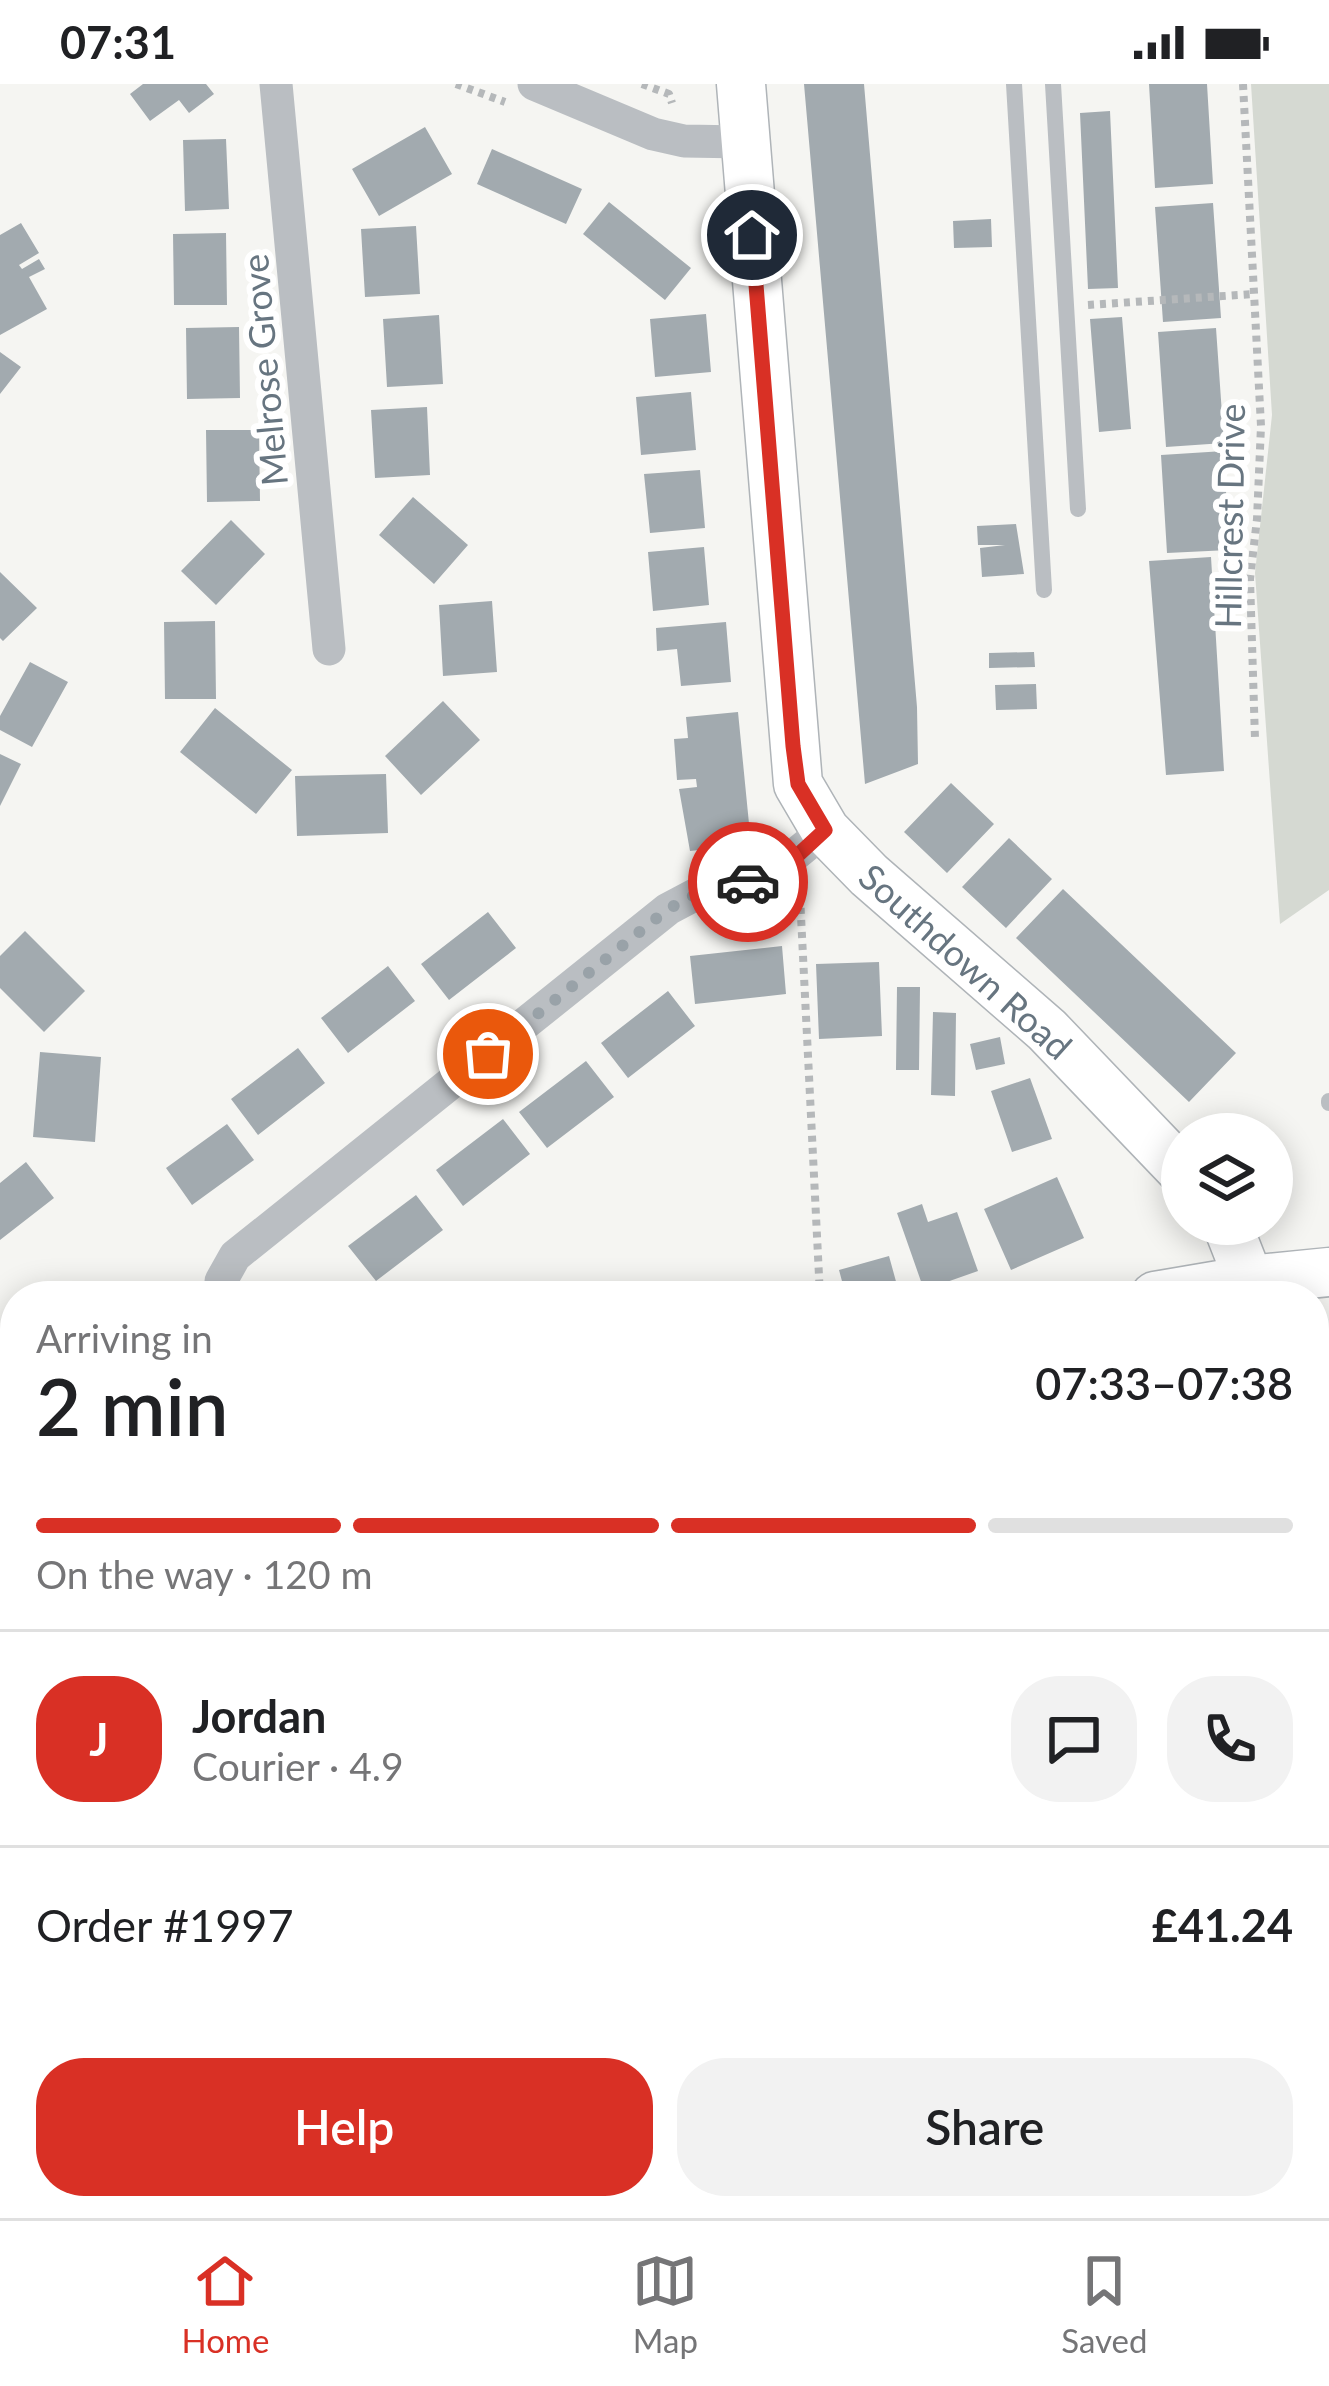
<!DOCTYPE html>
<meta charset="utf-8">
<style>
body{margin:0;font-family:Lato,sans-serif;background:#f2f2f2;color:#202124;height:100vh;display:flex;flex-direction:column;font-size:45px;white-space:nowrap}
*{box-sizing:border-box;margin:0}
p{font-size:39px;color:#757577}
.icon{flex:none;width:66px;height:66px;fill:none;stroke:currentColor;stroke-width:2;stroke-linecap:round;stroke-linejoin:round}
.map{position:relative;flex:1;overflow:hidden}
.side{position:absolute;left:0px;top:1197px;width:1329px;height:939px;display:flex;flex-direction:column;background:#fff;border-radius:48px 48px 0 0;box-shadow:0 6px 30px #0003}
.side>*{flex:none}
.fabs{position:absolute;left:1161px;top:1029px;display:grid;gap:24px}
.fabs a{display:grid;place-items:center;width:132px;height:132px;border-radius:50%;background:#fff;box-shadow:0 6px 30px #0003;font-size:60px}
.pin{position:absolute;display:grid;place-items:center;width:102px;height:102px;color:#fff;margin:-51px;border:6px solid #fff;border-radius:50%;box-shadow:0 3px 12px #0007}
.courier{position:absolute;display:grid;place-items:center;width:120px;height:120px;margin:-60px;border:9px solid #d93025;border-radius:50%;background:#fff;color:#222;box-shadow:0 3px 15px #0007}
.head em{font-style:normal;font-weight:600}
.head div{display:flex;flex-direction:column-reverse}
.head{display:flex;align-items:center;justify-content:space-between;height:204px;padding:0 36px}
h1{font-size:78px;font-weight:600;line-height:90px}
.bar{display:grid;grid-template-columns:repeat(4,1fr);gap:18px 12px;align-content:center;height:144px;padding:0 36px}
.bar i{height:15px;border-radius:9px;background:#e0e0e0}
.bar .selected{background:#d93025}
.bar p{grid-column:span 4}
.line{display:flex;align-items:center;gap:30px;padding:0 36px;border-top:3px solid #e0e0e0}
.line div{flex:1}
.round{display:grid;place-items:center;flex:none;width:126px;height:126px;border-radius:48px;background:#f2f2f2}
.button{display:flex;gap:24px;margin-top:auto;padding:24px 36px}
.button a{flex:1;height:138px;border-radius:48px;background:#d93025;color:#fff;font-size:48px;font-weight:600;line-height:138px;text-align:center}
.button a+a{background:#f2f2f2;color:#202124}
.status{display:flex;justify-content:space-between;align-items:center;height:84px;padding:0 60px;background:#fff;direction:ltr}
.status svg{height:33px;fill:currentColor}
.tab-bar{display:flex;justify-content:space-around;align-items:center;height:168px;border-top:3px solid #e0e0e0;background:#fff;font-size:33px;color:#757577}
.tab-bar a{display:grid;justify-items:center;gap:6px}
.tab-bar .selected{color:#d93025}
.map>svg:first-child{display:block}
.green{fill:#d5d9d2}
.building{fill:#a2aaaf}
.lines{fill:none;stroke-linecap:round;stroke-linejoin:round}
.secondary-casing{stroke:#afb4b8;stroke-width:51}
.path{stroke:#b5b8ba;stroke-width:8;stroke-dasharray:6 6;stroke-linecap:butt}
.lane{stroke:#babec2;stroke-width:16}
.street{stroke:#babec2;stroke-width:33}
.secondary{stroke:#fff;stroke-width:48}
.done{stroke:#99a2a8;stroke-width:12;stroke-dasharray:0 21.6}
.route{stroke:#d93025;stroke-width:15}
.labels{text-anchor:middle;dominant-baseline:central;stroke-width:12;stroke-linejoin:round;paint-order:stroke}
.street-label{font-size:36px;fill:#677580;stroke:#fff}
</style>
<div class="status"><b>07:31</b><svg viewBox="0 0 49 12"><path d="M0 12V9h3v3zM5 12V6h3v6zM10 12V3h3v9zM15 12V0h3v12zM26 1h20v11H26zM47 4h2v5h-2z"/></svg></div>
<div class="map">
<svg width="1329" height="2134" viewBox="0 0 1329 2134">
<rect width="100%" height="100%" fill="#f5f5f2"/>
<path class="green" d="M1251 0H1329V806L1280 840 1255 489 1272 331Z"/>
<path class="building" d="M143 0H206L214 10 189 29 179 16 150 37 130 10Z
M804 0H864L917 623 918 680 865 700Z
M1149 0H1207L1213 100 1155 104Z
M1110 27 1118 204 1088 205 1080 29Z
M425 43 452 90 379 132 352 85Z
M226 55 229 125 185 127 183 56Z
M492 65 582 105 566 140 477 100Z
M609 118 691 184 665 216 583 150Z
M1213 119 1221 234 1163 238 1155 123Z
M991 135 992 163 954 164 953 137Z
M21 139 39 169 19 181 22 185 39 175 45 185 29 193 47 225 0 251V151Z
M416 142 420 210 365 213 361 145Z
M226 149 227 221H174L173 150Z
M706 230 711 288 655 293 650 235Z
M439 231 443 300 387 303 383 235Z
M1122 233 1131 345 1099 348 1090 235Z
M239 243 240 314 187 315 186 244Z
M1216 244 1224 359 1166 363 1158 248Z
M0 268 21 283 0 310Z
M691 308 696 366 641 371 636 313Z
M427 323 430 391 375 394 371 326Z
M206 346H259L260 417 207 418Z
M1224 367 1229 466 1167 469 1161 371Z
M700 386 705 444 650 449 644 390Z
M413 413 468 461 434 500 379 451Z
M231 436 265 470 216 521 181 487Z
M1016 440 1024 490 982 493 980 464 1005 461H978L977 442Z
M704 463 709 521 653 527 648 468Z
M1211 473 1224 687 1166 691 1149 477Z
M0 488 37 524 3 557 0 554Z
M492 517 497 588 443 592 439 521Z
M215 537 216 615H165L164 538Z
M726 538 731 598 681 602 677 565 657 567 656 544Z
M1034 568 1035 583 989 584V569Z
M30 578 68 598 32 663 0 646V632Z
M1036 600 1037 625 996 626 995 601Z
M443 617 480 656 421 711 385 672Z
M215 624 292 686 256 730 180 668Z
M738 628 751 760 690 767 679 705 697 703 696 695 677 696 674 655 688 654 686 633Z
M0 670 21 680 0 722Z
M386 690 388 749 297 752 295 692Z
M951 699 994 740 947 789 904 748Z
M1009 754 1052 795 1006 844 962 803Z
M1063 805 1236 969 1189 1018 1016 854Z
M488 828 516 864 449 916 421 880Z
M25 847 85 907 44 948 0 904V872Z
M782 862 786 910 695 920 690 872Z
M879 878 882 952 819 955 816 880Z
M388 882 415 917 348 969 321 934Z
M897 903H920L919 986H896Z
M668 907 695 942 628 994 601 959Z
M933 928 956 929 955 1012 931 1011Z
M1000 953 1005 980 976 986 970 960Z
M298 964 325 999 258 1051 231 1015Z
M40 968 101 973 95 1058 33 1053Z
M586 977 614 1013 547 1064 519 1028Z
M1030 994 1052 1055 1012 1068 991 1007Z
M503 1035 530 1070 463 1122 436 1086Z
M227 1040 254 1076 192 1121 166 1084Z
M26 1078 54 1114 0 1156V1099Z
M1057 1093 1084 1154 1011 1186 984 1125Z
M416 1111 443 1146 376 1197 348 1162Z
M922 1120 928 1138 957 1128 978 1187 924 1206 897 1129Z
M889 1172 900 1212H846L839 1186Z
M1329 1461V1489L1314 1494V1467Z
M1329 1496V1524L1314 1529V1501Z
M1329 1532V1560L1320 1563 1314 1538Z
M1315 1821 1329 1870 1314 1875V1822Z
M1329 2046V2100L1324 2102 1314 2068V2050Z
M71 2121H141L148 2134H78Z
M372 2121H439L417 2134H380Z
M1088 2121H1147V2123L1091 2134Z"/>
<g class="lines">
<defs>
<path id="secondary" d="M741 0 798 700 825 746 869 791 1047 946 1182 1087
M1227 1140 1249 1196
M1155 1212 1249 1196 1329 1188
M0 1928 15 1920"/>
</defs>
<use href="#secondary" class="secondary-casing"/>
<path class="path" d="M456 0 505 18
M642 0 669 10 672 19
M1243 0 1261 342 1257 435 1250 495 1255 655
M1088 221 1254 210
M800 812 820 1212
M1077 2121 1081 2134"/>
<path class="lane" d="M1014 0 1044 506
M1053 0 1078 425
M1329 1017V1019"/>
<path class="street" d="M276 0 329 565
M534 0 653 50 684 57 744 58
M221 1212V1197L235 1172 668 825 702 807 748 798 780 783 825 746
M0 1466 15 1488
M1314 1692 1329 1686
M513 2121 521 2134"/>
<use href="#secondary" class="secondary"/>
</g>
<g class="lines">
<path class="done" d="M488 970 668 825 702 807 748 798"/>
<path class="route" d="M748 798 798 771 825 746 798 700 793 662 752 151"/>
</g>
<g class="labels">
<g class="street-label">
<text transform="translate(264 286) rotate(-95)">Melrose Grove</text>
<text transform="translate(1229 432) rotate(-89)">Hillcrest Drive</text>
<text transform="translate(966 877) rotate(42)">Southdown Road</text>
</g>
</g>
</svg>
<div class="fabs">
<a><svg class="icon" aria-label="layers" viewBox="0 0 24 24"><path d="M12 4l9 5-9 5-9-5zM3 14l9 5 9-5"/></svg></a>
</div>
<div class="pin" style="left:488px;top:970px;background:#ea580c"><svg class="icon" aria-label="bag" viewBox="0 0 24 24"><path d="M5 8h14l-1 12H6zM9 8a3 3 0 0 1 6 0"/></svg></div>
<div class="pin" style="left:752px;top:151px;background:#1f2937"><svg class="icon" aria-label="home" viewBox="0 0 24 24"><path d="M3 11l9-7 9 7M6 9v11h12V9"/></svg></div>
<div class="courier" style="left:748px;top:798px"><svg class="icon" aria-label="car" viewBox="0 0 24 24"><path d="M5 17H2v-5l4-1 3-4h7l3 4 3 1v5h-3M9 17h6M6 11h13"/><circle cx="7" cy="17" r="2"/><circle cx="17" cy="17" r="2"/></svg></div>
<section class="side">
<div class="head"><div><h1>2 min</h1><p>Arriving in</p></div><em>07:33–07:38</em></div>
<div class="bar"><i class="selected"></i><i class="selected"></i><i class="selected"></i><i></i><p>On the way · 120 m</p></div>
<div class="line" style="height:216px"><b class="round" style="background:#d93025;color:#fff">J</b><div><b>Jordan</b><p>Courier · 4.9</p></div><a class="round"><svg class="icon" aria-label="chat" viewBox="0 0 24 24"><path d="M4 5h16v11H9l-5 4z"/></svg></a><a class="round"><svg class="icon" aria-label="phone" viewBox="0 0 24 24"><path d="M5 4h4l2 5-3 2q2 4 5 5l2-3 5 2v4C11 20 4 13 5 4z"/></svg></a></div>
<div class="line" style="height:156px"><div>Order #1997</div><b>£41.24</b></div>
<div class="button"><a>Help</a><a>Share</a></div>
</section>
</div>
<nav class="tab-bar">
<a class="selected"><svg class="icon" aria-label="home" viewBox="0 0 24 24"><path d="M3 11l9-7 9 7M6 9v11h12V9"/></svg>Home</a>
<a><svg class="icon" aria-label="map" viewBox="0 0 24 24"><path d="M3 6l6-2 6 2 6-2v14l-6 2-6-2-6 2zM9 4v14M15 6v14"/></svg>Map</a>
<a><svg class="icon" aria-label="saved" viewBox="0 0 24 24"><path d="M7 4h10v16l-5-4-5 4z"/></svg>Saved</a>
</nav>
